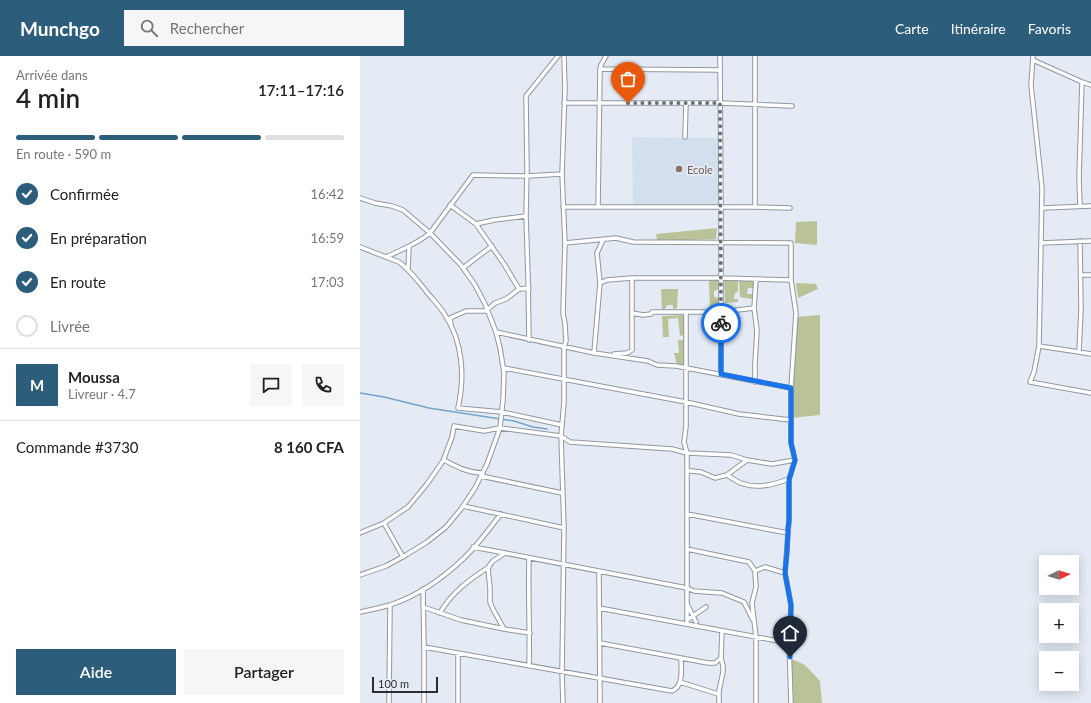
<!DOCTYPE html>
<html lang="fr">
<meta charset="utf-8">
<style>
body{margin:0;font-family:Lato,sans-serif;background:#f6f6f6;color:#222;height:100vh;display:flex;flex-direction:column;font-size:15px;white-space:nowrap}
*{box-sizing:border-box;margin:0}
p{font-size:13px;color:#767676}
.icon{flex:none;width:22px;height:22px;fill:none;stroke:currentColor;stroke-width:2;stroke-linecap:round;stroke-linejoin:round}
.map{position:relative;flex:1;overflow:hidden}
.drawer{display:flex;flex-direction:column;background:#fff;width:360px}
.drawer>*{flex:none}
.needle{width:26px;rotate:85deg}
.tools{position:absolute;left:679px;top:499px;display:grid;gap:8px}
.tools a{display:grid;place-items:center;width:40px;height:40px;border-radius:0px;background:#fff;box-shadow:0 2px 10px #0003;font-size:20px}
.scale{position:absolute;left:12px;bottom:10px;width:66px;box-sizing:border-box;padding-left:4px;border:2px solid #2c2f32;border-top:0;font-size:11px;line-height:14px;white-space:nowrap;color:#2c2f32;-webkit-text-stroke:3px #e4ebf5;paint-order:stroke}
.pin{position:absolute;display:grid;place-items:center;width:34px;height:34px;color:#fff;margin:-41px -17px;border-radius:50% 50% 50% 0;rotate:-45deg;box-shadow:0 0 4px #0007}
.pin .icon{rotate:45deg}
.courier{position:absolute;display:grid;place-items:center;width:40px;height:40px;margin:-20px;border:3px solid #1a73e8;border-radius:50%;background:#fff;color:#222;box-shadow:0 1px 5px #0007}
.overview em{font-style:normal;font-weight:600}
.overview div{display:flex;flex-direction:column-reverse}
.overview{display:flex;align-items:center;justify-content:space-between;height:68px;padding:0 16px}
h1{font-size:26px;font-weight:600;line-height:30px}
.bar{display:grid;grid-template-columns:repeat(4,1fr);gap:6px 4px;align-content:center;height:48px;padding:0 16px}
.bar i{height:5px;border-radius:3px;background:#e0e0e0}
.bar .current{background:#2c5d7b}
.bar p{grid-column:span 4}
.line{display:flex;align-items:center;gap:10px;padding:0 16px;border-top:1px solid #e0e0e0}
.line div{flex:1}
.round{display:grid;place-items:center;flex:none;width:42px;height:42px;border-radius:0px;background:#f6f6f6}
ol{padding:0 16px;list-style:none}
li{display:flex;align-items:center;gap:12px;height:44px}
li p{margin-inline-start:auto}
li .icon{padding:4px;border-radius:50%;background:#2c5d7b;color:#fff;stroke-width:4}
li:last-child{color:#767676}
li i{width:22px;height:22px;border:2px solid #e0e0e0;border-radius:50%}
.cta{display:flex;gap:8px;margin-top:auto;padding:8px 16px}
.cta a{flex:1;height:46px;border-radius:0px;background:#2c5d7b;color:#fff;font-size:16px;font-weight:600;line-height:46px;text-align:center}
.cta a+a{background:#f6f6f6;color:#222}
header{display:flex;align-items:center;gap:24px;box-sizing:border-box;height:56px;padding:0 20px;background:#2c5d7b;color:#fff}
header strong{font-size:19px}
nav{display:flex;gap:22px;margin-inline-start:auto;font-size:14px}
.search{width:280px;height:36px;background:#f6f6f6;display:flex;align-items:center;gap:10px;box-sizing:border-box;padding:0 14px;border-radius:0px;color:#767676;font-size:15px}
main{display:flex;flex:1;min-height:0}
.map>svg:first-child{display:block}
.built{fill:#d4dfee}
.green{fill:#bac397}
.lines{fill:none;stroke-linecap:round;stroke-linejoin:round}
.stream{stroke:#75a4ca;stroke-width:1.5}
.minor-casing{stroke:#90979f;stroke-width:5.5}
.minor{stroke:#fff;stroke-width:3.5}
.done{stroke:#6c7176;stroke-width:4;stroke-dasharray:0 7.2}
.route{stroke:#1a73e8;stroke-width:5}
.education-dot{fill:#8d6e63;stroke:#e4ebf5;stroke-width:1.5}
.labels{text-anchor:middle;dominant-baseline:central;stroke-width:3.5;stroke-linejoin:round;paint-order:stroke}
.education-label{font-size:11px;fill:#785e54;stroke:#e4ebf5;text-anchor:start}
</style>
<header>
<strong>Munchgo</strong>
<div class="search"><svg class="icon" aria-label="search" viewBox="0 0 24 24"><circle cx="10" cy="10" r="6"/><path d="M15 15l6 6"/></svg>Rechercher</div>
<nav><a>Carte</a><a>Itinéraire</a><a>Favoris</a></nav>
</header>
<main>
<section class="drawer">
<div class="overview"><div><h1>4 min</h1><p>Arrivée dans</p></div><em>17:11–17:16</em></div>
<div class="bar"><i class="current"></i><i class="current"></i><i class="current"></i><i></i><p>En route · 590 m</p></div>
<ol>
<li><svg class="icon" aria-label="check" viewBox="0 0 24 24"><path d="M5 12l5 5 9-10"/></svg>Confirmée<p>16:42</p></li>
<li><svg class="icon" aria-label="check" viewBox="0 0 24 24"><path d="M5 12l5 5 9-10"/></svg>En préparation<p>16:59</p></li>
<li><svg class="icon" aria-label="check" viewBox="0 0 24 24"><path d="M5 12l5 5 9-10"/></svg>En route<p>17:03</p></li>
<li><i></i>Livrée</li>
</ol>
<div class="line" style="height:72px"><b class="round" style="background:#2c5d7b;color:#fff">M</b><div><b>Moussa</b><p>Livreur · 4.7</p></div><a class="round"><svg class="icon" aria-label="chat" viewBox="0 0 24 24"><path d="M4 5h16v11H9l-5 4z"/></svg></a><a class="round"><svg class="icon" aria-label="phone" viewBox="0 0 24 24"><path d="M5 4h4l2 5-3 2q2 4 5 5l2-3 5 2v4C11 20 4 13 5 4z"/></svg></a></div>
<div class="line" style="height:52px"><div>Commande #3730</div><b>8 160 CFA</b></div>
<div class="cta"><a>Aide</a><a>Partager</a></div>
</section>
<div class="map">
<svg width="731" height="647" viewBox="0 0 731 647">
<rect width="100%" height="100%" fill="#e4ebf5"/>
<path class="built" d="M272 81 360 82V151H273Z"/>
<path class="green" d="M457 165V189L435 187 436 166Z
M357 172 356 183 297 185 296 178Z
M349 224H358L359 233 354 235V241L359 242V254H350Z
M364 224H378V235L375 237 374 243H378V246L365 247Z
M379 224H393V232H388L387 238H392V243L380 241Z
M436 227 456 228 458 233 438 242Z
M301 233H318L317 252 313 253V249H307L305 253H302Z
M378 258 377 274H363L364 259Z
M324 259V279L320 280 318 262 308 263 309 281H303L302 260Z
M460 259V359L431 362 436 261Z
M318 284H324V311L317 309 314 297H319Z
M432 603 445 609 460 625 462 647H432Z"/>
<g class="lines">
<path class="stream" d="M0 337 24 341 69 352 154 365 173 371 187 373"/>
<defs>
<path id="minor" d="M360 0 361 151V319
M395 0V151
M673 0 671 29 682 132 681 187 679 290 674 316 670 326 731 337
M673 4 722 26 731 29
M240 13 360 14
M204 47H360L432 50
M325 81 326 47
M0 142 15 147 32 150 43 154 70 177 101 209 115 229 125 248 136 276 140 292 144 317 143 344 140 372 127 408 115 432 101 453 86 471 67 486 46 499 26 510 0 519
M90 149 116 168 144 208 159 233
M720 150 719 121 722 26
M203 151H395L430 152
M238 151 240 13 241 9 246 0
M682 152 731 150
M116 168 134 164 166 160
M205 187 256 182 273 186 431 187V224L436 257 431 332V387L435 404 429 423V465L425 517 431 549 429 587 431 647
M681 187 731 185
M0 191 39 206C50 214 57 224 66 235 72 243 80 250 85 259 103 286 105 321 98 352L142 356 202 369
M26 201C41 194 57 188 70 177L113 119 167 120 202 118
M103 212 132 190
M48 213 49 191
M721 219H731
M240 227 247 224 272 222H361L431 224
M127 254 135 247 146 243 159 233 169 232
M272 257 283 259 291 258 292 256H361L394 252
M326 257V370L324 386 327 397V568
M91 268 90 262 106 255H128
M136 276 234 297 288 305 297 309 316 310 431 332
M169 284 168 220 166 160 167 113 166 40 198 0
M679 290 719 296 731 298
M719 296 721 253 720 185
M234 297 240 227 237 197 243 184
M254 298 267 297 272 294V222
M144 312 326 346 379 358 431 364
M395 326V307L397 274 394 252 396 223
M84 404C97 411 108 417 123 417
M327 415H331L341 416 355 422 367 419 387 404
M367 419C372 422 378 427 384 428 399 433 415 428 429 423
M121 420 202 437
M103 450 204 472
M327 458 428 477
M24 467 43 501
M0 477 24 467 48 451 67 428 83 405 92 381 94 370 124 375 140 372 201 380 210 386 312 393 327 397 371 399 387 404 412 408 435 404
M113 491 145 497 327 532 334 535 347 536 362 537 384 546 393 564
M327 493 389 506 395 515 405 511 425 517
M239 515 240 647
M395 515 396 531 392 547 396 581V647
M63 533 64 591V647
M327 548 336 566
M63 551 101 564 144 573 170 577
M239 552 429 587
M0 556C10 554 20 552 30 549 57 540 82 523 103 503 117 490 129 473 141 458
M80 557C91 537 110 523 129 511
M327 564 346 551
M144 573 133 553 130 546V532L128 513 129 510 133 505 145 497
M240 587 348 607H355L361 602
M64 591 312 635C324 630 321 613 321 602
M169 610C170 574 168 538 169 502
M320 626 358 638
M29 647 30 549
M98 647V597
M203 647 202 616 204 472 201 380 204 346V291L206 285 205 268 203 257 205 187 202 118 205 32 204 0
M359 647V635L363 616V610L361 602 362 575"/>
</defs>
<use href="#minor" class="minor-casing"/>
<use href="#minor" class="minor"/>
</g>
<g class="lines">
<path class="done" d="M268 47H360L361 267"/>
<path class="route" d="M361 267V318L431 332V387L435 404 429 424V465L428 472 427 496 425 517 431 549 430 601"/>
</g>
<circle class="education-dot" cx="319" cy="113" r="4"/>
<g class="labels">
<g class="education-label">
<text x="327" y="113">Ecole</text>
</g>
</g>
</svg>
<div class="tools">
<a><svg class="needle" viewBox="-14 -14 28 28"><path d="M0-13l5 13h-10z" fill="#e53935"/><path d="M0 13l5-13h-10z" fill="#767676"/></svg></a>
<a>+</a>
<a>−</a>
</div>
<div class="scale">100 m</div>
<div class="pin" style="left:268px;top:47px;background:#ea580c"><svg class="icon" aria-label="bag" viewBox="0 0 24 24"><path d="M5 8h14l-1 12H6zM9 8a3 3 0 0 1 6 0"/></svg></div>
<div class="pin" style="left:430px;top:601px;background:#1f2937"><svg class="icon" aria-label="home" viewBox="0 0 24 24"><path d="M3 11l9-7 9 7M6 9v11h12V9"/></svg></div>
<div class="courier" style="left:361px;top:267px"><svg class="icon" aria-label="bike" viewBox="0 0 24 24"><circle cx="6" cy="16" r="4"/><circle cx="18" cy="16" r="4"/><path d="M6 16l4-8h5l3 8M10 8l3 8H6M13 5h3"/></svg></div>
</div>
</main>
